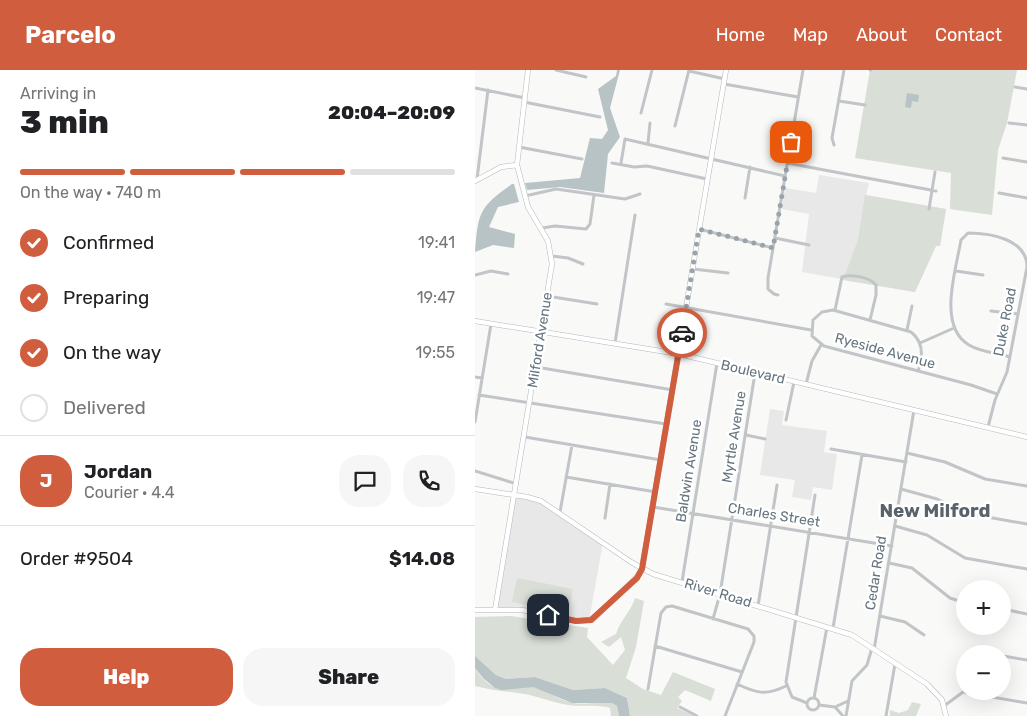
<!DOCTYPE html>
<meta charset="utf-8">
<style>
body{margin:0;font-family:Rubik,sans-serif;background:#f6f6f6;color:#202124;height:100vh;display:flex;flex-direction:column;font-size:19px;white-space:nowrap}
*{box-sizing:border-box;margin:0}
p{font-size:16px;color:#757577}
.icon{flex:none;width:28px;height:28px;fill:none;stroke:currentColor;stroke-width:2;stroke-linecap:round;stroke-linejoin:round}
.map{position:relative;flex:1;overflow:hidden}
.panel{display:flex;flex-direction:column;background:#fff;width:475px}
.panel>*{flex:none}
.fabs{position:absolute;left:481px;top:510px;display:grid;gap:10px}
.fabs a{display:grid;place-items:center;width:55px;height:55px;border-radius:50%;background:#fff;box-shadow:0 5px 20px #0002;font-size:25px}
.pin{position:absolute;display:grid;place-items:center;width:42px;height:42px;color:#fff;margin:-21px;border-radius:10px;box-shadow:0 2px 8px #0006}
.courier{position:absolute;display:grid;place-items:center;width:50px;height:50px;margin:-25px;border:4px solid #d15d3f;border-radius:50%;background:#fff;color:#222;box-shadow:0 1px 6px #0007}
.overview em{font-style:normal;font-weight:800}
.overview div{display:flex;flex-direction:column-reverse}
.overview{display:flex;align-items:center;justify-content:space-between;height:85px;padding:0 20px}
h1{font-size:32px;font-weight:800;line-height:38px}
.bar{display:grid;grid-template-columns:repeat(4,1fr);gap:8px 5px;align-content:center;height:60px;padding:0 20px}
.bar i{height:6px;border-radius:4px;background:#e0e0e0}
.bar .selected{background:#d15d3f}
.bar p{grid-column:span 4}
.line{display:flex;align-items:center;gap:12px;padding:0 20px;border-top:1px solid #e0e0e0}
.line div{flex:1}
.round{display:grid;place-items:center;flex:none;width:52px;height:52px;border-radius:20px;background:#f6f6f6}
ol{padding:0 20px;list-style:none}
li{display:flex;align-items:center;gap:15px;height:55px}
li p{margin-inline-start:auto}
li .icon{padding:5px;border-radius:50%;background:#d15d3f;color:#fff;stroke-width:4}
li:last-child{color:#757577}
li i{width:28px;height:28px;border:2px solid #e0e0e0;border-radius:50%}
.button{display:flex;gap:10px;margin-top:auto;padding:10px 20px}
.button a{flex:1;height:58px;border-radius:20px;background:#d15d3f;color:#fff;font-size:20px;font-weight:800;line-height:58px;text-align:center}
.button a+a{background:#f6f6f6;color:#202124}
header{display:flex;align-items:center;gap:30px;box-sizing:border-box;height:70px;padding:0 25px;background:#d15d3f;color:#fff}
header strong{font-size:24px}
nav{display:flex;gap:28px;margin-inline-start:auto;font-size:18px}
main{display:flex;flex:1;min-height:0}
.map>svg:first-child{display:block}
.built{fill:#e7e8e7}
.green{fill:#d9ded7}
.water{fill:#b8c3c6}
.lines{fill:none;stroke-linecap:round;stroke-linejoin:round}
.secondary-casing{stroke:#b3b9bd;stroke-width:5.5}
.street{stroke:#c1c5c8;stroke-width:3}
.secondary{stroke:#fff;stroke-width:4.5}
.done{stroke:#99a3a9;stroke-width:5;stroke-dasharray:0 9}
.route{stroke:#d15d3f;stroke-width:6}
.labels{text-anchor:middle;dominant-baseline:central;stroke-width:5;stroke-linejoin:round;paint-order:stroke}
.street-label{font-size:14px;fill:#66757f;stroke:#fff}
.district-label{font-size:19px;font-weight:bold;fill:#59636b;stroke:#fff}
</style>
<header>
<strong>Parcelo</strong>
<nav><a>Home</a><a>Map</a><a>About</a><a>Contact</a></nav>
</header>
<main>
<section class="panel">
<div class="overview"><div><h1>3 min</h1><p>Arriving in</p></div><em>20:04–20:09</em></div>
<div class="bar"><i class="selected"></i><i class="selected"></i><i class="selected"></i><i></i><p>On the way · 740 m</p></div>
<ol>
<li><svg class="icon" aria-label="check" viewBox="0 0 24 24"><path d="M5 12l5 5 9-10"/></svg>Confirmed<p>19:41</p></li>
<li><svg class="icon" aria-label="check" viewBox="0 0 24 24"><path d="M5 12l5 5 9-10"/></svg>Preparing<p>19:47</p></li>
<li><svg class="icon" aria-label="check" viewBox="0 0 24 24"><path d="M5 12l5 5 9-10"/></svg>On the way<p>19:55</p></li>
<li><i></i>Delivered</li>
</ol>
<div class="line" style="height:90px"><b class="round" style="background:#d15d3f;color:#fff">J</b><div><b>Jordan</b><p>Courier · 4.4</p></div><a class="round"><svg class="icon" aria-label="chat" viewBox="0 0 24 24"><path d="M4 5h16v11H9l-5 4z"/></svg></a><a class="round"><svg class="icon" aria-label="phone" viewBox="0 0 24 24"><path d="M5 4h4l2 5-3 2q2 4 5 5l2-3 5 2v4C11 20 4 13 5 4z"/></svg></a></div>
<div class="line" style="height:65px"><div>Order #9504</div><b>$14.08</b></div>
<div class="button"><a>Help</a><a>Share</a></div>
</section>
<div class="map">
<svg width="552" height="646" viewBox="0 0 552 646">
<rect width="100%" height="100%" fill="#f9f9f7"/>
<path class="built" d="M344 105 394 113 391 125 471 139 465 176H461L440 222 327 202 334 144 307 139 310 118 341 123Z
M295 339 309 341 307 355 352 361 349 382 362 384 357 420 338 417 336 430 317 427 320 410 285 405Z
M39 425 59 429 128 472 114 551 58 542 20 540Z"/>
<path class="green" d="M395 0H542L532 53 523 80 517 145 475 139 476 103 380 88Z
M390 125 471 139 465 176H461L440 222 368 210 383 170Z
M42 508 98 519 93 543 37 532Z
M160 528 169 531 161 577 151 608 168 619 186 625 198 602 240 619 236 631 210 620 203 627 207 631 202 638 219 646H155L152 628 130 618 98 620 60 607 31 609 21 605 0 586V547L36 546 113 558 112 567 138 595 150 580 146 567 134 577 126 572 141 564C145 550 156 542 160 528Z
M0 598C23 632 29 611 58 617 71 620 82 629 94 632 108 636 123 631 137 633L142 636 144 646H136L135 638C122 634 107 637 93 635 76 632 60 625 43 623 28 621 15 620 0 616Z
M437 632 446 634 441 646H415V640L424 643 433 640Z"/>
<path class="water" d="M142 0H145L135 38 145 67 133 84 129 123 85 117 52 120 50 113 105 108 115 68 127 69 133 60 123 19 141 6Z
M432 23 444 25 443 32 437 31 436 38 430 37Z
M37 114H39L44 132 23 137 14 157 40 164 39 178 18 175 0 182C3 143 4 137 37 114Z
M0 586 21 605 31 609 60 607 98 620 130 618 152 628 155 646H144L142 636 137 633H97L58 617 27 620 20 618 9 609 0 598Z"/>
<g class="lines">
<defs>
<path id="secondary" d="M0 111 26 97 42 95
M0 251 204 284 552 367
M0 419 52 427 66 431 156 492 178 504 377 565 452 614 467 630 471 646
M0 540H47L101 551 117 550 161 508 167 499 251 0
M20 540 77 194 73 171 53 137 42 95 53 0"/>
</defs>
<use href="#secondary" class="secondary-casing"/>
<path class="street" d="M81 0 111 7
M395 0H396
M214 1 250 9
M249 14 323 27
M540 17 552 19
M0 18 50 28
M364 31 390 35
M49 32 125 47
M166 43 177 0
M534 53 552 55
M200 56 214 0
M173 73 175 53
M359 75 357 68 369 0
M44 77 107 89
M528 88 552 92
M137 93 159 97 172 96 232 109
M146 93 150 69 310 106
M312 93 461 121
M2 109 13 20
M524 123 552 128
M50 126 81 119 150 129 165 124
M270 128 275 97
M454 139 460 102
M67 158 80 156 111 159 115 154 119 125
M224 159 298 178
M300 168 334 175
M77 186 93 188 108 194
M218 199 253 203
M481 201 508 205
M0 205 16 201 33 204
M303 225 299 224 293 219V208L328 0
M72 226 122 234
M191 234 336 260
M360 240 367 207C376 204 395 207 401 215V225L395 250
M516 241 543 244
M432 260 437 236
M140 273 160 145
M445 273 479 258
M61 297 198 320
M443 301C448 287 449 272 436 262L358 240 347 242 338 250 337 266 349 276 496 315 522 324
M0 307 7 308
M331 314 337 291 346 275
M4 325 191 354
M311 350 319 312
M0 352 16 254
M513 357 520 330 532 302 552 197C552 169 515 163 493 163L486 170C481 200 462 256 494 275 505 282 522 283 535 287
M271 365 290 369
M50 367 186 390
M356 379 431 392
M432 383 470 392 510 409 552 416
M0 401 42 414
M91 407 181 422
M426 419 462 429 495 444 552 454
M178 437 417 476
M85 442 97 375
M130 448 135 414
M420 456 452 465 490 488 552 499
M414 493 437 498 475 528 490 533
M207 512 242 293
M283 536 302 415
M528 539 552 544
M405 546 430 552 449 565
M238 549 245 524 280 303
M358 558 387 385
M180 576 267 602
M399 580 439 340
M501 581 516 584
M528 586 552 590
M262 614C281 623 291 626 311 616
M173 619 186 543 191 537 197 536 273 559 279 566V572L250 646
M332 634a6 6 0 1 1 12 0a6 6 0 1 1-12 0Z
M339 628 352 557
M332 633 317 627 311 612 340 425
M344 635 360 637
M469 636 488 622 552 633
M205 637 222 646
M368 646 360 637 373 631
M371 646 377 611 392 595 397 578
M411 646 420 594"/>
<use href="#secondary" class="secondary"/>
</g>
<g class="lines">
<path class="done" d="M207 263 224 159 298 178 316 72"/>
<path class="route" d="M73 545 101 551 116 550 162 508 167 499 207 263"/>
</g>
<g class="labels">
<g class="street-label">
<text transform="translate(530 252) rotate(-79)">Duke Road</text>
<text transform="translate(65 270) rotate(-81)">Milford Avenue</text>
<text transform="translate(410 281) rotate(15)">Ryeside Avenue</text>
<text transform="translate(278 302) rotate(13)">Boulevard</text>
<text transform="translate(259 367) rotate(-81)">Myrtle Avenue</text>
<text transform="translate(214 401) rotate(-81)">Baldwin Avenue</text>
<text transform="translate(299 445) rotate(9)">Charles Street</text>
<text transform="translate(401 503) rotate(-81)">Cedar Road</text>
<text transform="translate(243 523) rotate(17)">River Road</text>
</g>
<g class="district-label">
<text x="460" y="440">New Milford</text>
</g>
</g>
</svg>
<div class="fabs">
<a>+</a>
<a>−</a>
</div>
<div class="pin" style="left:316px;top:72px;background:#ea580c"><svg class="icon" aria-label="bag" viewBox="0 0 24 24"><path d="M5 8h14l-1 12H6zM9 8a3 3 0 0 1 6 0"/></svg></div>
<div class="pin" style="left:73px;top:545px;background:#1f2937"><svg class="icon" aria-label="home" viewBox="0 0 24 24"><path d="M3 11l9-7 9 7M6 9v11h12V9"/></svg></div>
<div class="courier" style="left:207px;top:263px"><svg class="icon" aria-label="car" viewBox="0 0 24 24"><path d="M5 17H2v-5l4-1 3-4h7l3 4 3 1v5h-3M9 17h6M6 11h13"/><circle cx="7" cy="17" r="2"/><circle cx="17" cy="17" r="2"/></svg></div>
</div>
</main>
